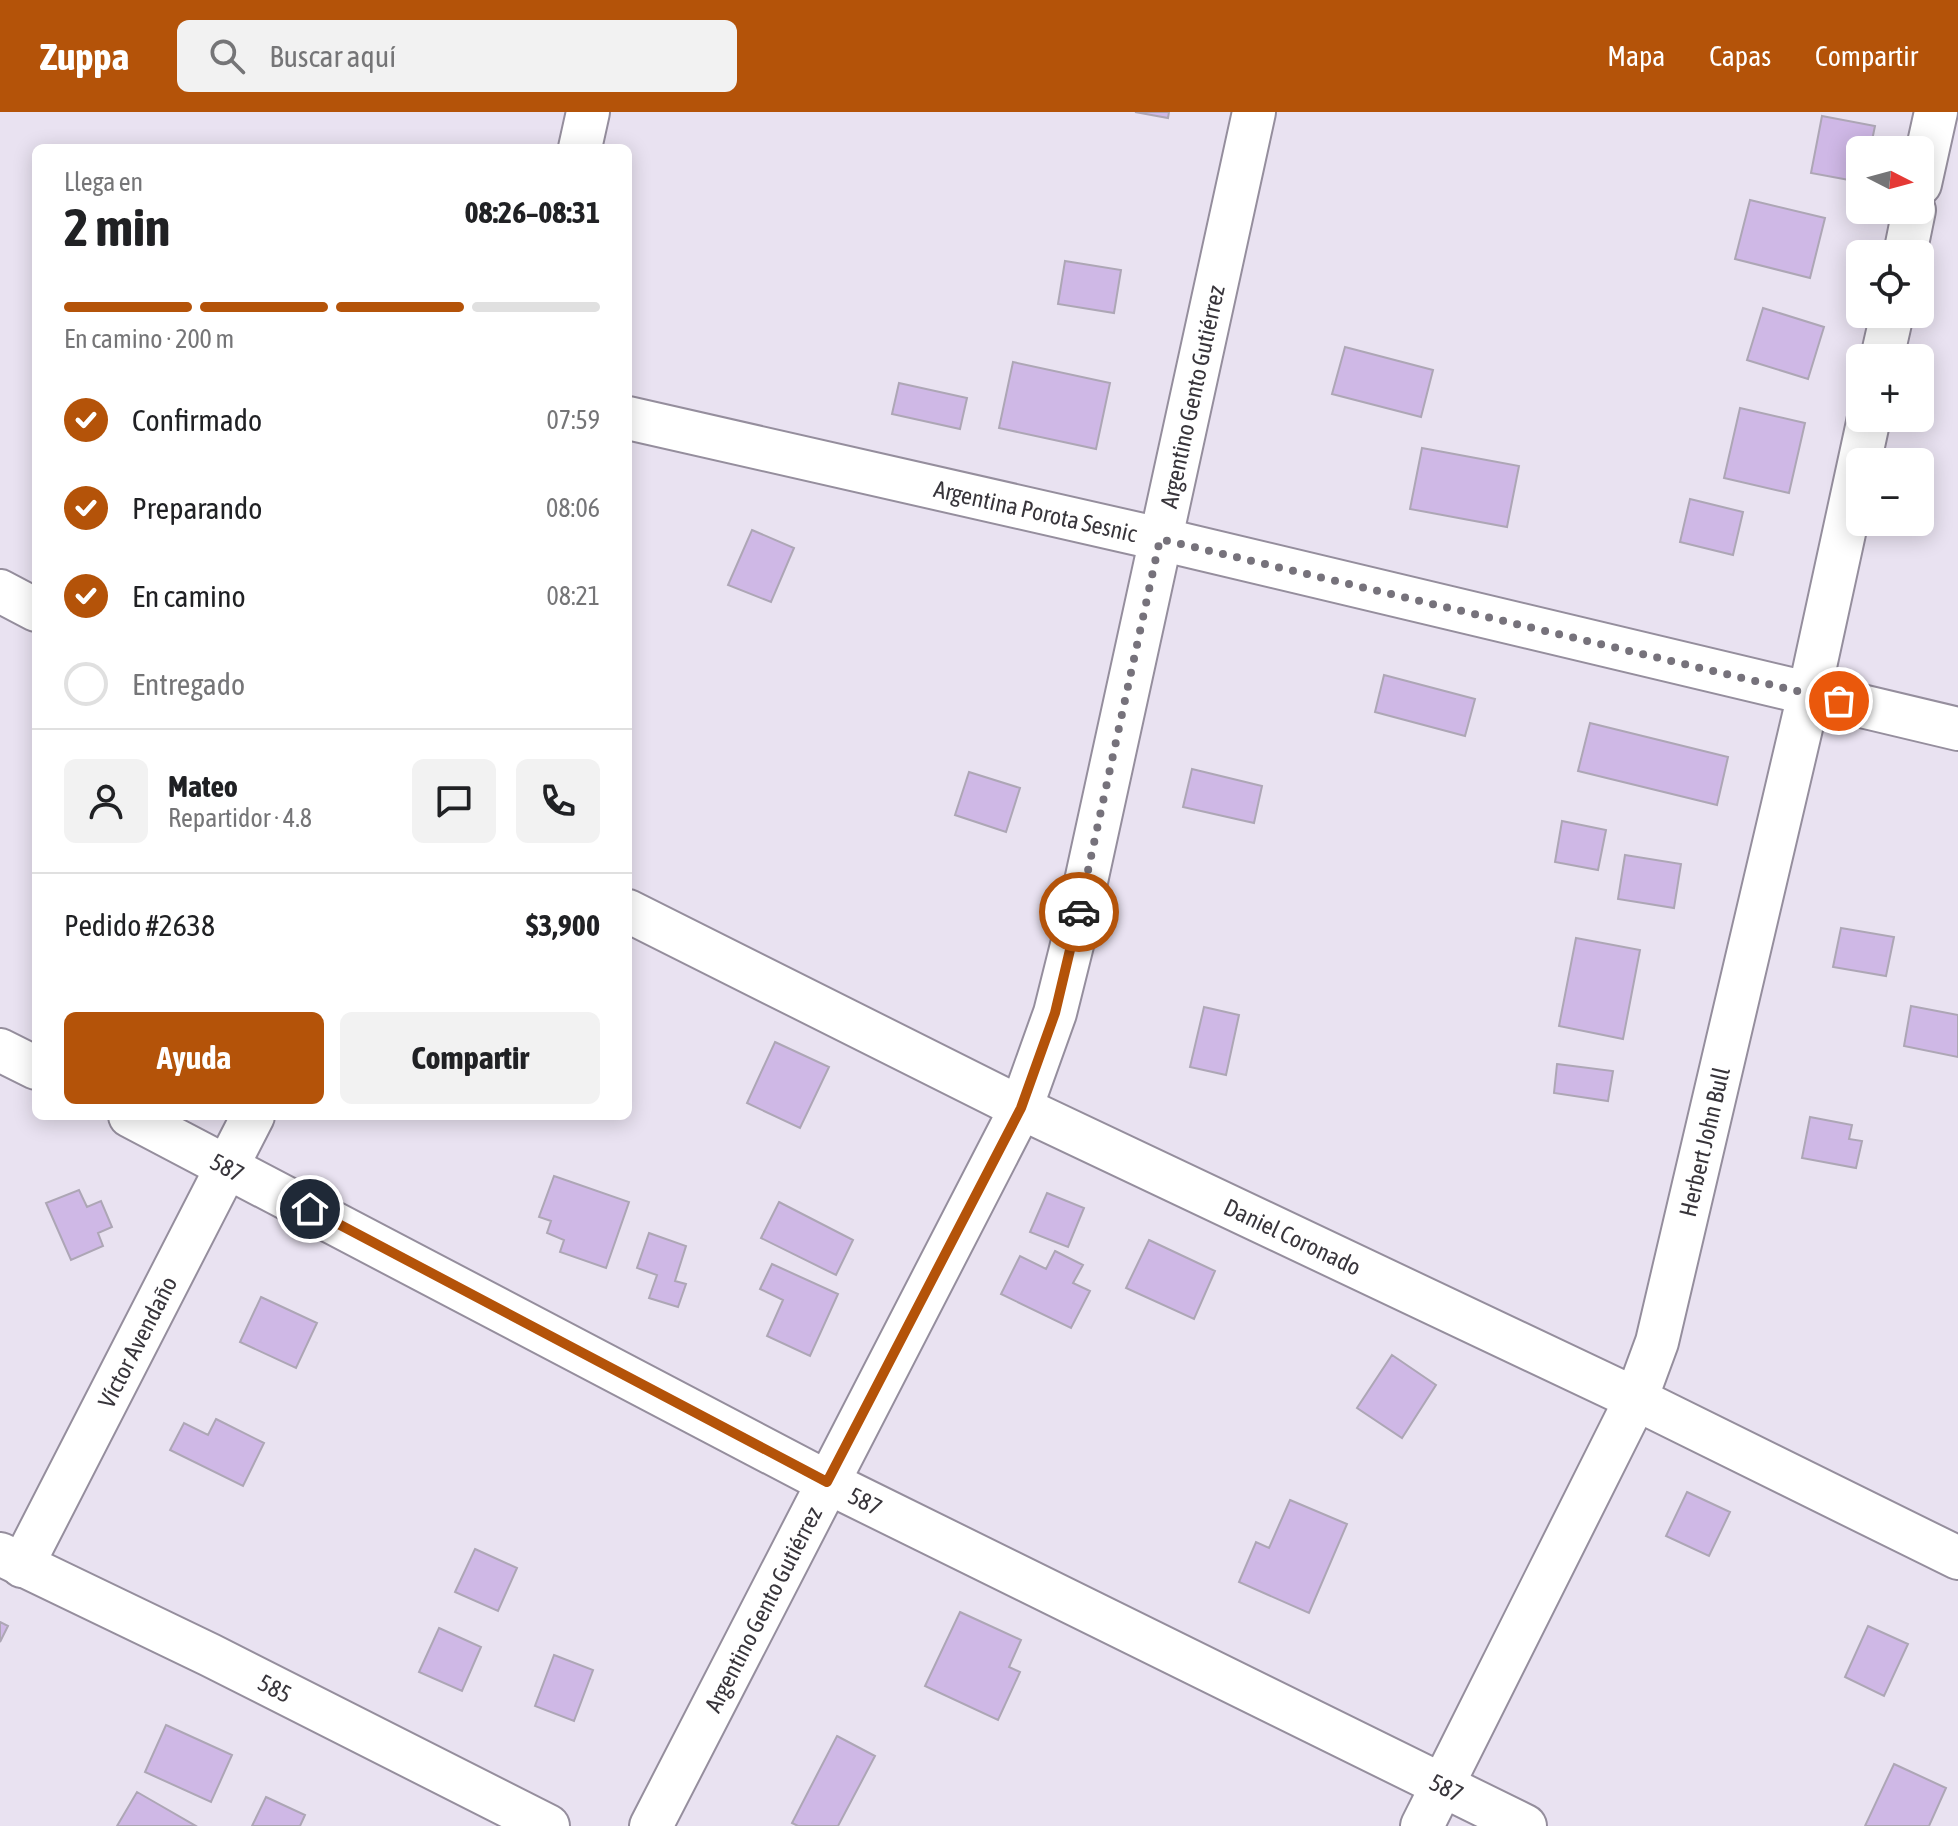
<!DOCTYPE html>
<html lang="es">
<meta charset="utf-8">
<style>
body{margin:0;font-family:"Asap Condensed",sans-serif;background:#f2f2f2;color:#202124;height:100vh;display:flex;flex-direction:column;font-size:30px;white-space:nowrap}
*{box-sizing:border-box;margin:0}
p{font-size:26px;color:#757577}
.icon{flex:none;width:44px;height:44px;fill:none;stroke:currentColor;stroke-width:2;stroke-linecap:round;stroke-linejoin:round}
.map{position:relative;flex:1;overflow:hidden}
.panel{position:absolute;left:32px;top:32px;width:600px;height:976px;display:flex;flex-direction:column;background:#fff;border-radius:12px;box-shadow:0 4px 20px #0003}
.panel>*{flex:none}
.needle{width:52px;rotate:96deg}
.tools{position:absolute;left:1846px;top:24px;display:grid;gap:16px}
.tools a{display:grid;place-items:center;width:88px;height:88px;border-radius:12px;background:#fff;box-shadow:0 4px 20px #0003;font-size:40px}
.pin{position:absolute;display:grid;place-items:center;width:68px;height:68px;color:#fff;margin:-34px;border:4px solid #fff;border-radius:50%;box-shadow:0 2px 8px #0007}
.courier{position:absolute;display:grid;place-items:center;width:80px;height:80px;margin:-40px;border:6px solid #b45309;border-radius:50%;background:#fff;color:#222;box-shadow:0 2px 10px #0007}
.overview em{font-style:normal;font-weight:700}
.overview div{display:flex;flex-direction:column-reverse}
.overview{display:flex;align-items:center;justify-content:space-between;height:136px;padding:0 32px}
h1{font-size:52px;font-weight:700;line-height:60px}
.bar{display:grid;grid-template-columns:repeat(4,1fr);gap:12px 8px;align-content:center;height:96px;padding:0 32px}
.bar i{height:10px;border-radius:6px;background:#e0e0e0}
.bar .active{background:#b45309}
.bar p{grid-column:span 4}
.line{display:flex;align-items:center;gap:20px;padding:0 32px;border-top:2px solid #e0e0e0}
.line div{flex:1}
.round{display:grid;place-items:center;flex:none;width:84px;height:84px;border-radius:12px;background:#f2f2f2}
ol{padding:0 32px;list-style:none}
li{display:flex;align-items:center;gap:24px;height:88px}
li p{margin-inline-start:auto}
li .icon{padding:8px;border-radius:50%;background:#b45309;color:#fff;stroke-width:4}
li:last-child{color:#757577}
li i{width:44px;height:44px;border:4px solid #e0e0e0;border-radius:50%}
.cta{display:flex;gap:16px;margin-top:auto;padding:16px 32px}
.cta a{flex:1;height:92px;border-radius:12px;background:#b45309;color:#fff;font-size:32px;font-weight:700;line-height:92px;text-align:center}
.cta a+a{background:#f2f2f2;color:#202124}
header{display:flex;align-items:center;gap:48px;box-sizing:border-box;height:112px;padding:0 40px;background:#b45309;color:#fff}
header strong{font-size:38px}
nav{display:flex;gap:44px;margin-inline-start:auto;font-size:28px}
.search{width:560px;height:72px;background:#f2f2f2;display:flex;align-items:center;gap:20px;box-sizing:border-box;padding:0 28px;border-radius:12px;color:#757577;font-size:30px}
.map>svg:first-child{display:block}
.building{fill:#cfb8e6;stroke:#ada6b5;stroke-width:2}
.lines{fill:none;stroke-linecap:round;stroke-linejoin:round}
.minor-casing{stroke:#958e9d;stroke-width:46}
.minor{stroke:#fff;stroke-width:42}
.done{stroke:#76727b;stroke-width:8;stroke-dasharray:0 14.4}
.route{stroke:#b45309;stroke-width:10}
.labels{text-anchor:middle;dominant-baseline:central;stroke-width:8;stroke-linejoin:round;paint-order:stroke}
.street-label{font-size:24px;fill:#38353b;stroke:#fff}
</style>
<header>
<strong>Zuppa</strong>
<div class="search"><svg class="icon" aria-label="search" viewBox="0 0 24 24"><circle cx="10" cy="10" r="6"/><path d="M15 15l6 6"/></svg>Buscar aquí</div>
<nav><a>Mapa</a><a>Capas</a><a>Compartir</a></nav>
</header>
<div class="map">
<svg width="1958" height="1714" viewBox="0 0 1958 1714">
<rect width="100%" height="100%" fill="#e9e2f1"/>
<path class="building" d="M1135 0H1169L1168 6Z
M1822 4 1875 14 1870 38H1860V70L1811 61Z
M1750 88 1825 106 1810 166 1735 147Z
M1065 149 1121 158 1114 201 1058 192Z
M1763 196 1824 215 1808 267 1747 248Z
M1345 235 1433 258 1421 305 1332 282Z
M1013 250 1110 271 1096 337 999 316Z
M899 271 967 286 960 317 892 302Z
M1740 296 1805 311 1789 381 1724 366Z
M1422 336 1519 354 1507 415 1410 397Z
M1690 387 1743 400 1733 443 1680 430Z
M752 418 794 436 771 490 728 473Z
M1384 563 1475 587 1465 624 1375 600Z
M1590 611 1728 645 1717 693 1578 659Z
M1192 657 1262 674 1254 711 1183 695Z
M969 660 1020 676 1006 720 955 703Z
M1562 709 1606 718 1598 758 1555 750Z
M1625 743 1681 752 1674 796 1618 787Z
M1841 816 1894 825 1886 864 1833 855Z
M1576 826 1640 838 1623 927 1559 914Z
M1911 894 1958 903V945L1904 934Z
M1204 895 1239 903 1226 963 1190 955Z
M775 930 829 955 800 1016 747 991Z
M1557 952 1613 959 1608 989 1554 981Z
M1810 1005 1852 1013 1849 1027 1862 1029 1856 1056 1802 1046Z
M554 1064 629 1090 606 1156 560 1140 564 1128 547 1121 551 1109 539 1105Z
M79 1078 87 1095 101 1089 112 1115 98 1121 103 1134 71 1148 46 1091Z
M1047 1081 1084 1096 1068 1135 1030 1120Z
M779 1090 853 1128 836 1163 761 1126Z
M649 1121 686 1134 675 1169 686 1172 678 1195 649 1186 657 1163 637 1156Z
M1149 1128 1215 1159 1194 1207 1126 1176Z
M1055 1139 1083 1153 1073 1171 1090 1179 1071 1216 1001 1182 1020 1144 1046 1157Z
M772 1152 838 1182 810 1244 767 1224 783 1188 760 1177Z
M261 1185 317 1211 296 1256 240 1230Z
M1392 1243 1436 1273 1402 1326 1357 1296Z
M216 1307 264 1331 243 1374 170 1338 184 1311 208 1323Z
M1687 1380 1730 1400 1709 1444 1666 1424Z
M1290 1388 1347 1412 1309 1501 1239 1470 1256 1430 1269 1436Z
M475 1437 517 1456 498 1499 455 1480Z
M960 1500 1021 1528 1009 1555 1020 1560 998 1608 925 1574Z
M0 1510 8 1514 0 1530Z
M1868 1514 1908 1532 1884 1584 1845 1565Z
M439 1516 481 1535 462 1579 419 1560Z
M554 1543 593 1558 574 1609 535 1594Z
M166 1613 232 1643 211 1690 145 1660Z
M837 1624 875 1644 838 1714H798L792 1711Z
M1894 1652 1946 1676 1929 1714H1865Z
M137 1680 196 1714H117Z
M266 1685 305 1703 300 1714H252Z"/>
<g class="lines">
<defs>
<g id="minor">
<path d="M580 36 588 0"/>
<path d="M1920 72 1936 0"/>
<path d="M1905 142 1914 98"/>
<path d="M1882 246 1892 202"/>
<path id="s1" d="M628 306 1160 427 1958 617"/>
<path d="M0 479 36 498"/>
<path id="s2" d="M628 799 1021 996 1636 1287 1958 1446"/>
<path d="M0 938 36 956"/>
<path id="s3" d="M130 1004 827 1370 1525 1714"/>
<path id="s4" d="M0 1442 210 1543 548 1714"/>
<path id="s5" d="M22 1454 253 1004"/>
<path id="s6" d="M651 1714 1021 996 1055 901 1073 829 1254 0"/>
<path id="s7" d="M1422 1714 1636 1287 1657 1230 1809 582 1869 306"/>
</g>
</defs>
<use href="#minor" class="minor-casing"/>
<use href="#minor" class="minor"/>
</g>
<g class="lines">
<path class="done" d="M1079 800 1160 427 1839 589"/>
<path class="route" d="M310 1097 827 1370 1021 996 1055 901 1079 800"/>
</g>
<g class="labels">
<g class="street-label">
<text stroke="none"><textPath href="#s6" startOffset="1540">Argentino Gento Gutiérrez</textPath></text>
<text stroke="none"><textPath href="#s1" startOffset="418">Argentina Porota Sesnic</textPath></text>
<text stroke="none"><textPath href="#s7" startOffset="744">Herbert John Bull</textPath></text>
<text stroke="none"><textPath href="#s3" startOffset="110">587</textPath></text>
<text stroke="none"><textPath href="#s2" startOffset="740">Daniel Coronado</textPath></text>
<text stroke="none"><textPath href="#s5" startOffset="252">Víctor Avendaño</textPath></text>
<text stroke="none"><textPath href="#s3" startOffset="830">587</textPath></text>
<text stroke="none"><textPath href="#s6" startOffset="244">Argentino Gento Gutiérrez</textPath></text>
<text stroke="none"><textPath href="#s4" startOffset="306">585</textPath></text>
<text stroke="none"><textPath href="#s3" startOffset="1478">587</textPath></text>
</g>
</g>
</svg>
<div class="tools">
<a><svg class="needle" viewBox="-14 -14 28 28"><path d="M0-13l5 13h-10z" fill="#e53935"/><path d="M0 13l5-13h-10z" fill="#757577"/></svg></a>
<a><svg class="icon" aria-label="locate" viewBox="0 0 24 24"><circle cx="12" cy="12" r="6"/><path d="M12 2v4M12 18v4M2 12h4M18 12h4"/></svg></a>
<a>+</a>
<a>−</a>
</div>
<div class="pin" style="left:1839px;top:589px;background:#ea580c"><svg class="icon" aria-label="bag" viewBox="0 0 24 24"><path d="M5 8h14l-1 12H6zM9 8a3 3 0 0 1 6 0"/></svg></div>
<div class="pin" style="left:310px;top:1097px;background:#1f2937"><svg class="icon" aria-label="home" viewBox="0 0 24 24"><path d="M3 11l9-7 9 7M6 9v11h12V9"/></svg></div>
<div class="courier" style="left:1079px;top:800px"><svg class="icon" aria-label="car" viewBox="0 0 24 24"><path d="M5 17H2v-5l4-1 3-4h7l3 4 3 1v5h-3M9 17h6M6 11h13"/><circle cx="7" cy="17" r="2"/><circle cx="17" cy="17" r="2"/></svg></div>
<section class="panel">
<div class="overview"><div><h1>2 min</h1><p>Llega en</p></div><em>08:26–08:31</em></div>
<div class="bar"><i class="active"></i><i class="active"></i><i class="active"></i><i></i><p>En camino · 200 m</p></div>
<ol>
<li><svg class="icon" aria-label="check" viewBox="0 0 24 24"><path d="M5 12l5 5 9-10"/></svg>Confirmado<p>07:59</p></li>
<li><svg class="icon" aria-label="check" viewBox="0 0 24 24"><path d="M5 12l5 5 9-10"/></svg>Preparando<p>08:06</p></li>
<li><svg class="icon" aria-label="check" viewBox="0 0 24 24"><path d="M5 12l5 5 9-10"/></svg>En camino<p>08:21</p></li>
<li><i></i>Entregado</li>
</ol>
<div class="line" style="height:144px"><a class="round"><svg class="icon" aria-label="person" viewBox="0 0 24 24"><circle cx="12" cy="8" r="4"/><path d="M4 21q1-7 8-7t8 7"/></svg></a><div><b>Mateo</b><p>Repartidor · 4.8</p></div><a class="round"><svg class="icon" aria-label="chat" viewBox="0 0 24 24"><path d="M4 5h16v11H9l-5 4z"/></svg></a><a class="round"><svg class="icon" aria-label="phone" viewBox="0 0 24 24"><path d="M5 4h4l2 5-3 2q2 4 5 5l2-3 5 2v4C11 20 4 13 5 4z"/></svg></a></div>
<div class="line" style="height:104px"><div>Pedido #2638</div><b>$3,900</b></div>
<div class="cta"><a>Ayuda</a><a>Compartir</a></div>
</section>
</div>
